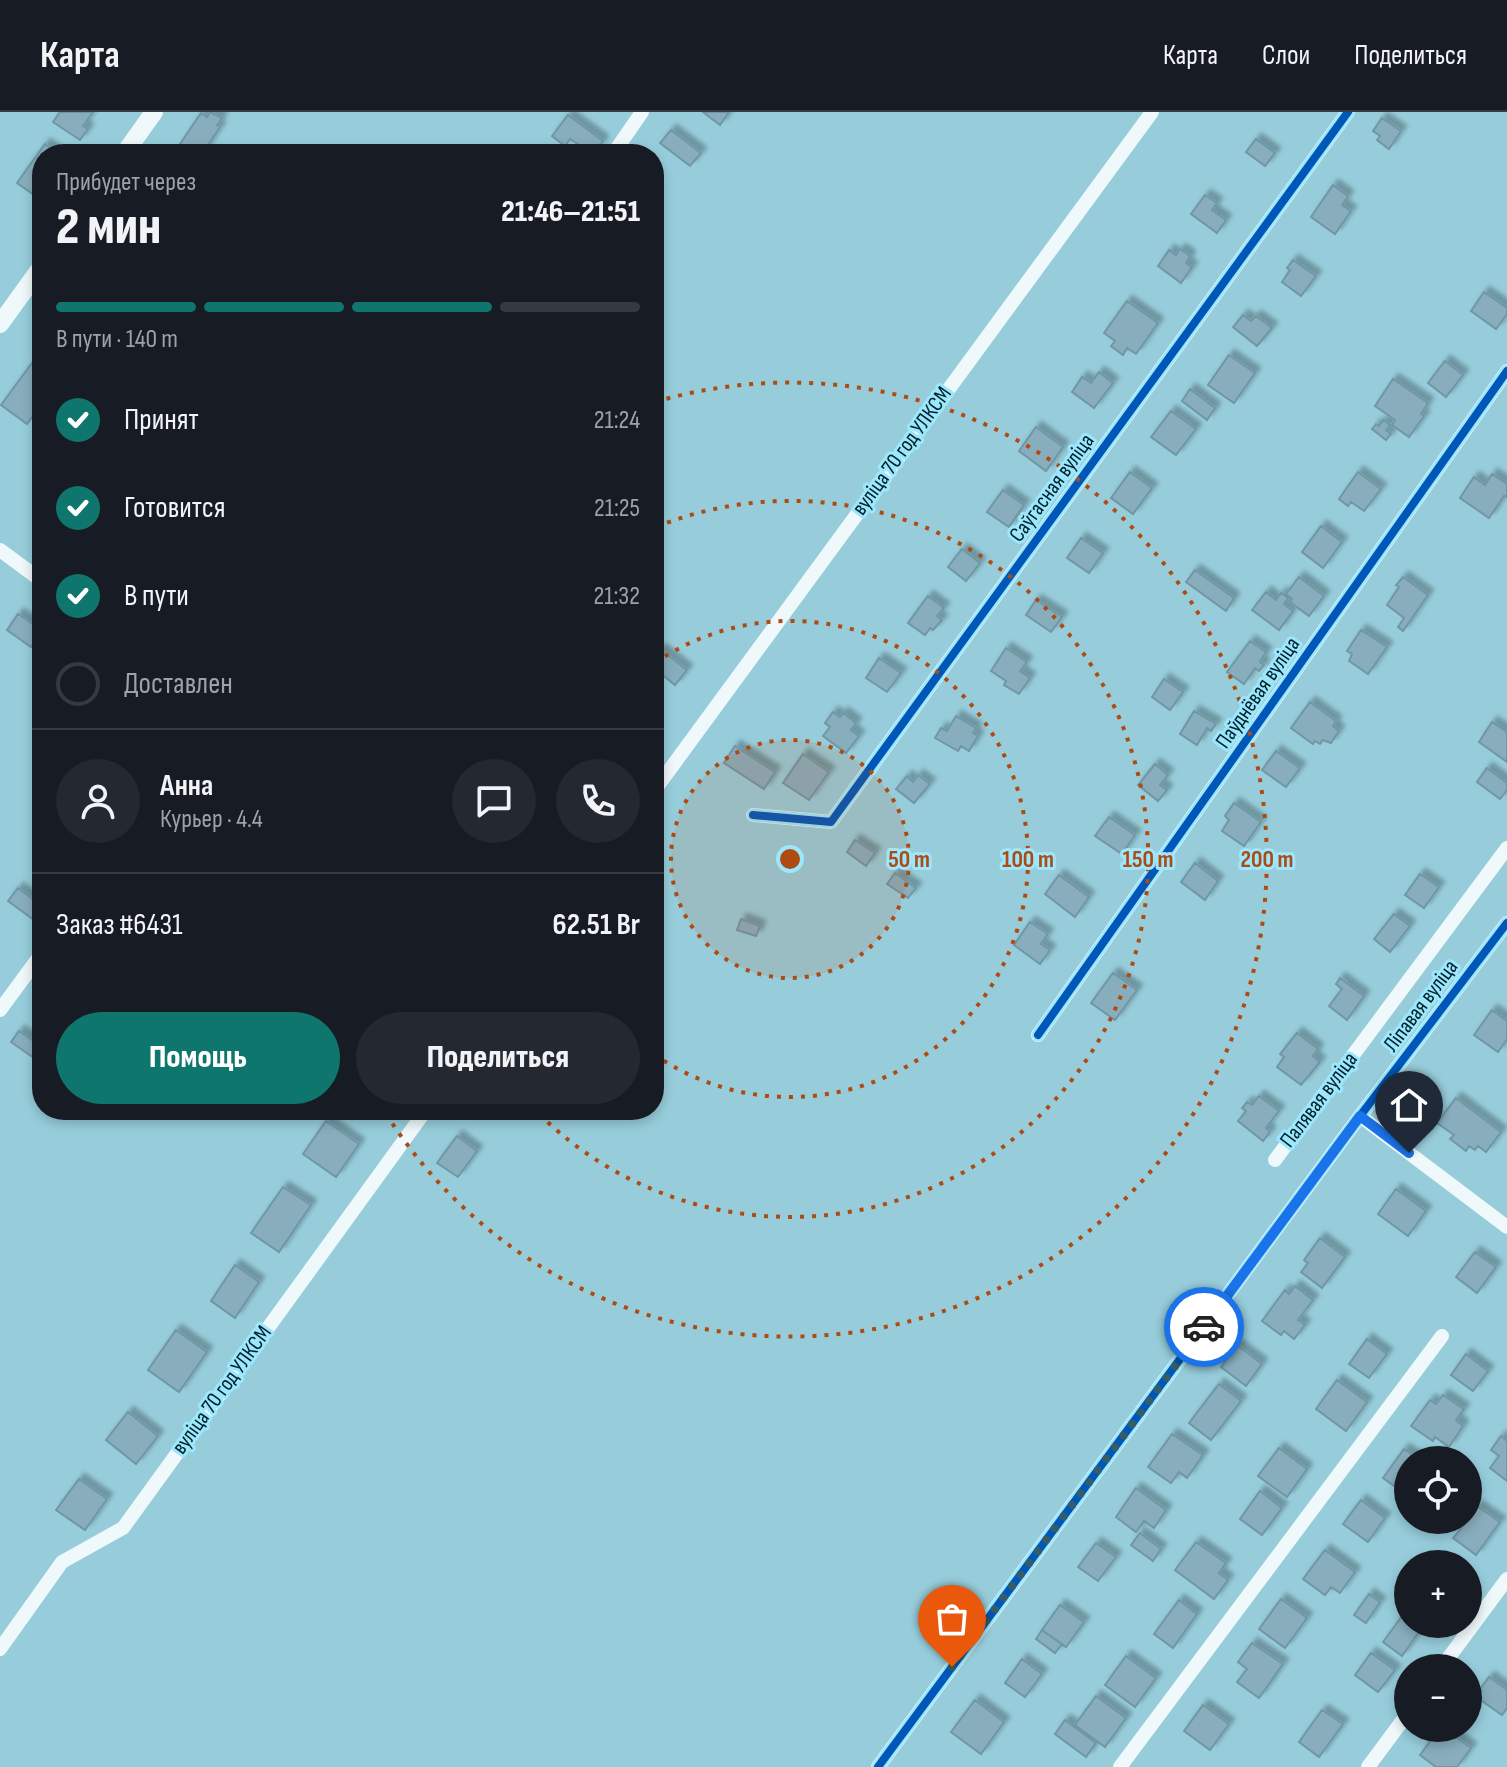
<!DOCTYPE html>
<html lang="ru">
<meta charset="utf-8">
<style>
body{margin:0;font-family:"Sofia Sans Condensed",sans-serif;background:#242831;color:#f1f3f6;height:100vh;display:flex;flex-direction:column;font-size:30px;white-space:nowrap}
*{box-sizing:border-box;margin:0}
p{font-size:26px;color:#9ea1a6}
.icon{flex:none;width:44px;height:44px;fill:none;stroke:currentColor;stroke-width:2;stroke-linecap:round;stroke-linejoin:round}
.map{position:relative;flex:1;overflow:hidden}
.drawer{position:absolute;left:32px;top:32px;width:632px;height:976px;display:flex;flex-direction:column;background:#171b24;border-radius:32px;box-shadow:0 4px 12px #0003}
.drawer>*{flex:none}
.controls{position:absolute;left:1394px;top:1334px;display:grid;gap:16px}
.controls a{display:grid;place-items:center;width:88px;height:88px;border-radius:50%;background:#171b24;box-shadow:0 4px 12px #0003;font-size:40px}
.pin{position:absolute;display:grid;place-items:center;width:68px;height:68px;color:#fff;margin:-82px -34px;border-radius:50% 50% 50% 0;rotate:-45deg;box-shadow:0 0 8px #0007}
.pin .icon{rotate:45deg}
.courier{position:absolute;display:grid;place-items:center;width:80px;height:80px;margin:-40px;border:6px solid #1a73e8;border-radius:50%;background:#fff;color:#222;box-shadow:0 2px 10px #0007}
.headline em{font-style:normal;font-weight:800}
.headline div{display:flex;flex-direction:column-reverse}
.headline{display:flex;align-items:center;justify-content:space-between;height:136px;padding:0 24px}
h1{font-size:52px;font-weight:800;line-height:60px}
.bar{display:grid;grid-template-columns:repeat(4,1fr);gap:12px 8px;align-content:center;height:96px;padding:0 24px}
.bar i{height:10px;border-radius:6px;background:#363941}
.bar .on{background:#0f766e}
.bar p{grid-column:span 4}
.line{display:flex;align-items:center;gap:20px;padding:0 24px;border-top:2px solid #363941}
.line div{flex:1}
.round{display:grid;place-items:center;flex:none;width:84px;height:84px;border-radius:42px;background:#242831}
ol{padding:0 24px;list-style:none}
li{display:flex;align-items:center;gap:24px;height:88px}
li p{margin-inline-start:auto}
li .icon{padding:8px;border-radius:50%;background:#0f766e;color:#fff;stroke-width:4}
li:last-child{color:#9ea1a6}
li i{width:44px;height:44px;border:4px solid #363941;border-radius:50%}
.action{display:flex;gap:16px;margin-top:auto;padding:16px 24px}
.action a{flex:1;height:92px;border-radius:48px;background:#0f766e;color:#fff;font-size:32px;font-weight:800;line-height:92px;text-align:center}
.action a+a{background:#242831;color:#f1f3f6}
header{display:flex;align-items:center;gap:48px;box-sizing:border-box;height:112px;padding:0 40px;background:#171b24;border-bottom:2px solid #363941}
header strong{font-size:38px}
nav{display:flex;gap:44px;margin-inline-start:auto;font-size:28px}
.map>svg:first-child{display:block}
.building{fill:#88aebd;stroke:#6f97a5;stroke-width:2;filter:url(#shadow)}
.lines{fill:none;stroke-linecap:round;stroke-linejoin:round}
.street{stroke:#eff8fa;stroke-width:14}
.secondary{stroke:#eff8fa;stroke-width:18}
.cycleway-casing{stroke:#9ce7fd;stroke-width:13}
.cycleway{stroke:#0057b8;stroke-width:8}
.done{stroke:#365d67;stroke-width:8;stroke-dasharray:0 14.4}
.route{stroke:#1a73e8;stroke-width:10}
.ring{fill:none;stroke:#ae4b13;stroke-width:4;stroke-dasharray:4 8}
.labels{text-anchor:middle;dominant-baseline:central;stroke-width:6;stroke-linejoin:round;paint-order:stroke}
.street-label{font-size:22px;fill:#012129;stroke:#9ce7fd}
.centre{fill:#ae4b13;stroke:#9ce7fd;stroke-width:4}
.ring-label{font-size:24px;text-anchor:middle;font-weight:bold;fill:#ae4b13;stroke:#9ce7fd;stroke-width:6;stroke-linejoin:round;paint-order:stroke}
</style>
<header>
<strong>Карта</strong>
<nav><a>Карта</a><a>Слои</a><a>Поделиться</a></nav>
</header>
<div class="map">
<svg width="1507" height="1655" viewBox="0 0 1507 1655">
<defs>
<filter id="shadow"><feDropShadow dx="5.5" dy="-5.5" stdDeviation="2" flood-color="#0004"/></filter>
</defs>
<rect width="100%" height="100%" fill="#97cddb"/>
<path class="building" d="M60 0H93L83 14 88 17 80 28 53 10Z
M210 0 222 6 217 13 220 15 202 42 179 41 183 34 180 32 201 1 207 5Z
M703 0H729L720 13Z
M568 3 603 29 593 42 570 27 565 34 552 24Z
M1382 6 1401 19 1389 37 1377 28 1380 24 1373 19Z
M671 18 701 41 690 54 660 31Z
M1256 27 1275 41 1265 54 1246 40Z
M45 32 59 42H42V78L37 85 17 71Z
M1333 73 1348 84 1342 93 1351 99 1335 122 1311 105Z
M1205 83 1217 91 1212 98 1226 108 1217 121 1191 102Z
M1180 137 1190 144 1186 151 1192 155 1181 171 1158 154 1169 138 1176 143Z
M1293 148 1316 164 1301 184 1282 170 1290 158 1287 156Z
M1484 180 1507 196V202L1496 217 1471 199Z
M1127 189 1158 211 1136 242 1127 236 1123 243 1111 234 1115 229 1104 221Z
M1243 203 1251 209 1256 204 1272 216 1257 234 1233 215Z
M38 243 42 246V291L27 312 1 293Z
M1229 243 1255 261 1234 291 1208 273Z
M1445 249 1463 263 1446 285 1428 271Z
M1099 260 1113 271 1094 296 1072 280 1082 265 1091 271Z
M1393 267 1428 291 1421 302 1424 304 1409 325 1392 313 1395 308 1375 294Z
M1190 277 1215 296 1207 308 1182 289Z
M1171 299 1196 317 1176 343 1151 325Z
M1383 308 1390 313 1386 318 1391 322 1386 328 1372 317 1376 312 1379 314Z
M1036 315 1063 335 1046 359 1019 339Z
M1130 360 1152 376 1133 402 1111 386Z
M1358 360 1381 377 1364 399 1351 390 1348 394 1339 387Z
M1492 362 1507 372V385L1504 384 1489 406 1460 386 1474 365 1485 373Z
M1003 378 1024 393 1009 415 987 400Z
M1321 414 1342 430 1323 456 1302 440Z
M1081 426 1103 441 1089 461 1067 446Z
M962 437 980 451 966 469 948 455Z
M1195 458 1234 486 1226 499 1186 470Z
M1299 465 1324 484 1309 504 1290 490 1292 487 1286 482Z
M1403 465 1428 483 1403 519 1398 515 1404 506 1387 493 1399 475 1396 473Z
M1266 480 1276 488 1281 481 1288 486 1284 492 1293 499 1279 518 1252 498Z
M928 484 944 496 937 504 942 508 933 518 930 516 925 523 908 511Z
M1036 488 1062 505 1051 520 1026 503Z
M18 502 42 518 31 535 7 518Z
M1361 518 1387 535 1368 562 1349 549 1352 542 1347 539Z
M1250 529 1266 540 1260 550 1264 553 1259 559 1255 556 1244 572 1227 560Z
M1006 536 1027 550 1020 559 1030 566 1019 582 1004 573 1006 569 991 559Z
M660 537 687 558 675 573 654 556V545Z
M879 546 901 561 887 580 866 566Z
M1164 567 1183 580 1170 598 1152 585Z
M1310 590 1336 609 1333 614 1339 619 1331 631 1323 628 1320 632 1315 629 1313 632 1291 616Z
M1194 599 1216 612 1211 619 1207 616 1197 633 1180 622Z
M833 600 840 605 843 601 856 611 851 618 859 624 846 641 823 624 830 615 825 611Z
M956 604 976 616 973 621 978 624 969 639 961 634 958 639 935 626 941 616 947 619Z
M1492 610 1507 620V650L1479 630Z
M735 634 775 660 764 677 724 651Z
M1276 639 1300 656 1286 675 1262 658Z
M803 642 829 660 809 688 783 671Z
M1155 652 1168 663 1160 673 1167 678 1158 689 1138 673Z
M1487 656 1507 671V678L1500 687 1477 670Z
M918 663 930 672 914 691 896 677 907 664 913 670Z
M1234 691 1261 710 1244 734 1222 719 1229 708 1225 704Z
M1109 705 1135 723 1122 742 1095 724Z
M855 728 875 741 866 754 847 740Z
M1195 751 1218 769 1205 788 1181 770Z
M895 761 916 776 908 786 887 772Z
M1420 762 1439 775 1424 796 1405 783Z
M1059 763 1089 785 1075 805 1045 782Z
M18 776 42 794 34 808 8 789Z
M1394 802 1410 814 1390 840 1374 827Z
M741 807 760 814 756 824 737 818Z
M1030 810 1048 822 1041 832 1050 838 1040 852 1014 833Z
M1113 861 1137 878 1115 908 1091 891Z
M1340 866 1364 884 1347 908 1329 894 1342 877 1336 872Z
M1492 898 1507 909V927L1498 940 1474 923Z
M19 919 42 935V941L37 948 11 930Z
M1297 921 1318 937 1313 944 1320 950 1301 973 1277 955 1284 945 1280 942Z
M1259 984 1279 999 1266 1016 1270 1020 1263 1029 1238 1009 1246 999 1242 996 1247 990 1252 993Z
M1456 986 1501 1020 1486 1040 1478 1034 1475 1038 1469 1034 1466 1039 1450 1027 1454 1023 1437 1011Z
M326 1009 359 1032 336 1065 303 1042Z
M457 1024 477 1039 458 1065 437 1051Z
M283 1075 311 1093 279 1140 251 1121Z
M1396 1077 1426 1099 1408 1124 1378 1102Z
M1320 1126 1345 1145 1322 1176 1301 1160 1308 1151 1304 1148Z
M1475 1140 1496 1155 1477 1181 1456 1165Z
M235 1153 259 1170 235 1206 211 1189Z
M1295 1174 1313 1188 1298 1208 1305 1213 1294 1227 1284 1219 1281 1223 1262 1209 1285 1178 1289 1182Z
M176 1218 207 1240 179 1280 148 1258Z
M1367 1227 1387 1242 1369 1266 1349 1252Z
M1237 1233 1262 1252 1246 1274 1221 1255Z
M1466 1242 1488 1259 1473 1279 1451 1263Z
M1337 1268 1367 1290 1346 1319 1316 1297Z
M1219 1272 1241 1289 1211 1328 1189 1311Z
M1443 1283 1464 1297 1456 1308 1463 1314 1449 1335 1435 1325 1433 1329 1411 1314 1430 1288 1436 1292Z
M128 1300 158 1324 136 1352 106 1328Z
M1172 1322 1203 1343 1187 1366 1179 1360 1171 1371 1148 1355Z
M1501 1324 1507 1329V1369L1490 1356 1499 1344 1491 1338Z
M1279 1336 1307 1357 1287 1385 1258 1364Z
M1404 1337 1420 1348H1408V1384L1383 1366Z
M79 1367 107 1387 85 1418 56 1398Z
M1136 1376 1166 1398 1154 1416 1144 1409 1136 1420 1116 1405Z
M1260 1379 1282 1396 1262 1423 1240 1407Z
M1361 1388 1385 1406 1368 1430 1343 1412Z
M1477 1394 1500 1410 1476 1443 1453 1426 1468 1408Z
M1140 1421 1161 1437 1153 1449 1131 1433Z
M1196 1430 1226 1451 1219 1461 1228 1468 1214 1487 1175 1458Z
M1096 1431 1116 1445 1098 1469 1078 1455Z
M1325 1438 1355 1460 1340 1481 1331 1475 1325 1483 1303 1467Z
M1369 1482 1380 1490 1366 1511 1354 1503Z
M1281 1487 1307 1506 1285 1536 1259 1517Z
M1179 1488 1197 1502 1173 1536 1154 1522Z
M1060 1493 1084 1510 1066 1535 1042 1518Z
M1403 1503 1408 1507V1512H1415L1421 1517 1402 1544 1383 1530Z
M1042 1518 1062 1532 1055 1541 1036 1527Z
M1252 1531 1283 1552 1259 1586 1237 1570 1247 1557 1238 1550Z
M1371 1541 1395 1558 1378 1580 1355 1563Z
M1126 1544 1156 1566 1135 1595 1105 1573Z
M1022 1547 1042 1562 1025 1585 1005 1571Z
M1489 1565 1507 1578V1596L1502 1603 1475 1584Z
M1096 1584 1126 1606 1105 1635 1075 1613Z
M975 1588 1004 1610 981 1642 951 1620Z
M1203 1593 1229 1612 1210 1638 1184 1619Z
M1322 1598 1343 1612 1319 1645 1299 1630Z
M1065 1608 1096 1631 1086 1645 1055 1622Z
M1440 1616H1443L1471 1636 1457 1655H1436L1420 1643Z"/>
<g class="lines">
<path class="street" d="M613 42 642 0
M0 438 42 469
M654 679 1152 0
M753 703 831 710 1348 0
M0 898 42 841
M1038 923 1507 259
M1360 1004 1507 1115
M1275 1048 1507 736
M0 1537 62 1450 123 1416 426 998
M1441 1556 1507 1467
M878 1655 1360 1004 1507 811
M1120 1655 1442 1224
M1368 1655 1408 1601"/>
<path class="secondary" d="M124 42 154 0
M0 212 42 154"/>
<defs>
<path id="cycleway" d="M753 703 831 710 1348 0
M1038 923 1507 259
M878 1655 1360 1004 1507 811"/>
</defs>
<use href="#cycleway" class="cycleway-casing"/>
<use href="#cycleway" class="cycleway"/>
</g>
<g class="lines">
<path class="done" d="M952 1555 1204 1215"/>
<path class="route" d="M1204 1215 1360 1004 1409 1041"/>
</g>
<circle cx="790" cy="747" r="119" fill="#ae4b13" fill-opacity=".12"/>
<g class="ring">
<circle cx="790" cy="747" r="119"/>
<path d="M655 551A238 238 0 1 1 655 943"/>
<path d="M656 415A358 358 0 1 1 537 1000"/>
<path d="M655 290A477 477 0 1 1 385 1000"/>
</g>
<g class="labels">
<g class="street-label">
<text transform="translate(902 339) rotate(-54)">вуліца 70 год УЛКСМ</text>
<text transform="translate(1052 376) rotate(-54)">Саўгасная вуліца</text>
<text transform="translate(1258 581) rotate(-55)">Паўднёвая вуліца</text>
<text transform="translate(1421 894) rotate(-53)">Ліпавая вуліца</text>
<text transform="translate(1319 988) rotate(-53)">Палявая вуліца</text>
<text transform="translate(222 1278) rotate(-54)">вуліца 70 год УЛКСМ</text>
</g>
</g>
<circle cx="790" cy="747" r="12" class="centre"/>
<g class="ring-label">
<text x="909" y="755">50 m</text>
<text x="1028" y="755">100 m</text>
<text x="1148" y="755">150 m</text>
<text x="1267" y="755">200 m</text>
</g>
</svg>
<div class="controls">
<a><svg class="icon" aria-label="locate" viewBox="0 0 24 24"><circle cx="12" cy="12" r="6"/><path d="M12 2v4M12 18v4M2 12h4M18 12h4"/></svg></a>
<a>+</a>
<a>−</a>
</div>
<div class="pin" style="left:952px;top:1555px;background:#ea580c"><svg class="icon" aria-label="bag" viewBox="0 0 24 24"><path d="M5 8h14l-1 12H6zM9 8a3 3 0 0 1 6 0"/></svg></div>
<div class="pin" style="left:1409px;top:1041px;background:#1f2937"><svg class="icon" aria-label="home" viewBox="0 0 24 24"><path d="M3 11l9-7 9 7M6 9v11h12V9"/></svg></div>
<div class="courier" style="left:1204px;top:1215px"><svg class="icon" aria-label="car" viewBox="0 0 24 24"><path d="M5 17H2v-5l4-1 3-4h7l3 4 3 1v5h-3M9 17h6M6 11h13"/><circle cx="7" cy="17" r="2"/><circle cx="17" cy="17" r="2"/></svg></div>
<section class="drawer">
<div class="headline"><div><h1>2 мин</h1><p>Прибудет через</p></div><em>21:46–21:51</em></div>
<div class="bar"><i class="on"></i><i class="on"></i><i class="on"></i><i></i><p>В пути · 140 m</p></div>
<ol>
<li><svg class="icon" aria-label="check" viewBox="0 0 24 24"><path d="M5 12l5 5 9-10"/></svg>Принят<p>21:24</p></li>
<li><svg class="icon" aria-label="check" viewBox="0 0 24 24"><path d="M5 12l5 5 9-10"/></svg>Готовится<p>21:25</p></li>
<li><svg class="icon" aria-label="check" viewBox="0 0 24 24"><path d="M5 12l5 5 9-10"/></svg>В пути<p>21:32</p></li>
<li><i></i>Доставлен</li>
</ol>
<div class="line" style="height:144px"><a class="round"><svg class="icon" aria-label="person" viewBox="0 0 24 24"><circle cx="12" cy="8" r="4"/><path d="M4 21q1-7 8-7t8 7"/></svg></a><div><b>Анна</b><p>Курьер · 4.4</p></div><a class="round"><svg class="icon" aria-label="chat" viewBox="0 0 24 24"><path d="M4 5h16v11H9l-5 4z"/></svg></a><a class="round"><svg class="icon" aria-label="phone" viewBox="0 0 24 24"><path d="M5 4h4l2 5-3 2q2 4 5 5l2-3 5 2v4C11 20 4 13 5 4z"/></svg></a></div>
<div class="line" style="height:104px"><div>Заказ #6431</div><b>62.51 Br</b></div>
<div class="action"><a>Помощь</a><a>Поделиться</a></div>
</section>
</div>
